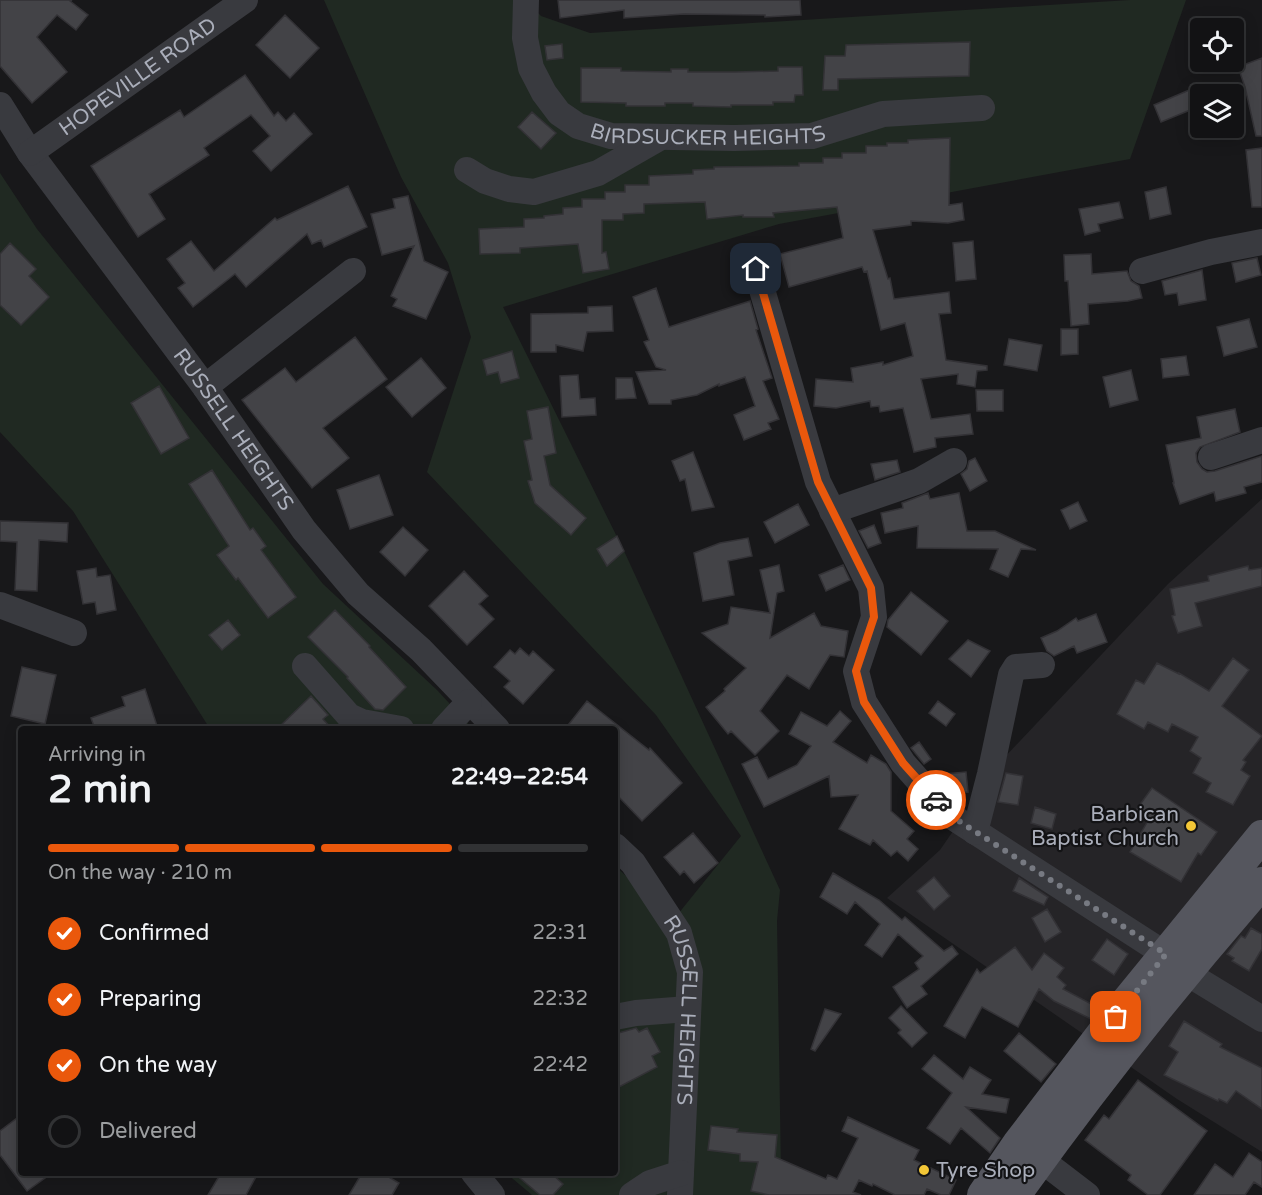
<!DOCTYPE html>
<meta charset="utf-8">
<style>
body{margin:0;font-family:"Varela Round",sans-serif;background:#1f2022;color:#f1f3f6;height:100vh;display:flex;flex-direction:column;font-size:22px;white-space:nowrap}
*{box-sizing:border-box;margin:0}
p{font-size:20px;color:#9c9ea0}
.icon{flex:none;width:33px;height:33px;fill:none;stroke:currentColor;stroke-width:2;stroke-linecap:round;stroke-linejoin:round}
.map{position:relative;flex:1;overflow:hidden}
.drawer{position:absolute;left:18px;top:726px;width:600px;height:450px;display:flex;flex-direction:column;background:#121214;border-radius:6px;box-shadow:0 3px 15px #0003,0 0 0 2px #313234}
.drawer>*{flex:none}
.controls{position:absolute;left:1190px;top:18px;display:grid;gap:12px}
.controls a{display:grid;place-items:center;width:54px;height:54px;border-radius:6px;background:#121214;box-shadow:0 3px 15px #0003,0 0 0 2px #313234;font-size:30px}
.pin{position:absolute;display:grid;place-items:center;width:51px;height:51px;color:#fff;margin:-26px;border-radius:12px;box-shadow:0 3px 9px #0006}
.courier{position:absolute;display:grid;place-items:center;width:60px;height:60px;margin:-30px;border:4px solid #ea580c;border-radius:50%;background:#fff;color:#222;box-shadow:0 2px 8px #0007}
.head em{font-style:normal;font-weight:700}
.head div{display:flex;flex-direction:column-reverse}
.head{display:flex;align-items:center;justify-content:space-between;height:102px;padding:0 30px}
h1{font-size:39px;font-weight:700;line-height:45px}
.bar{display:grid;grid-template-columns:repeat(4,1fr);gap:9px 6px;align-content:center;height:72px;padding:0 30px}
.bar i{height:8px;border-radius:4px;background:#313234}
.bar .selected{background:#ea580c}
.bar p{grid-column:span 4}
ol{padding:0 30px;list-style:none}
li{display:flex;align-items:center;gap:18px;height:66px}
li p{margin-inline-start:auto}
li .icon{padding:6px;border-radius:50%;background:#ea580c;color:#fff;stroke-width:4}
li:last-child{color:#9c9ea0}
li i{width:33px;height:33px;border:3px solid #313234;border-radius:50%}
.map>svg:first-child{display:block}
.built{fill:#252427}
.green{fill:#202922}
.building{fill:#434347;stroke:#333236;stroke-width:1.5}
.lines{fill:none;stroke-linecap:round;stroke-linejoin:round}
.minor{stroke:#393a3f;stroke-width:26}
.major{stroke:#55565e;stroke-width:32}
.done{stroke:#777a82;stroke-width:6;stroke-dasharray:0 10.8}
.route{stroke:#ea580c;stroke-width:8}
.poi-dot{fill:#f3c737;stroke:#131315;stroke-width:2}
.labels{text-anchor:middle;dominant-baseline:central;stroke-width:4.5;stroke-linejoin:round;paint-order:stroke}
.street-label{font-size:21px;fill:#aaaeba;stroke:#131315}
.poi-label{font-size:21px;fill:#aaaeba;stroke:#131315;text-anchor:end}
</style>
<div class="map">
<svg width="1262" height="1195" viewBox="0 0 1262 1195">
<rect width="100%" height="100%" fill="#18181a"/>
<path class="built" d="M1262 499V1152L1177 1099 887 898 940 850 1002 760 1168 584Z"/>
<path class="green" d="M324 0H525L541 16 590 33 1130 0H1186L1130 159 779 224 503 307 624 551 780 890 777 921 781 1173 776 1195H532L506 1173H615V866L674 919 741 836 656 715 427 472 471 337 448 263 401 177Z
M0 173 37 229 323 584 437 690 473 729H210L73 511 0 432Z"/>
<path class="building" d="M0 0H72L70 1 88 15 76 30 57 15 37 37 67 72 32 103 0 66Z
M558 0H800L801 15 765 17V15L684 14 624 18V10L560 18Z
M285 15 319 48 290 78 256 45Z
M970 42 969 76 838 79V90H823L825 56H845L846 45Z
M562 44 563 58 547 60 545 46Z
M1262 58V136H1256L1245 87 1238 67Z
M778 67H802L803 95H795L794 102H773V105H731V107L693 106V103H665V106H626V103L581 102V68H621V71L671 72V69H688V72H736L778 71Z
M245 75 274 116 278 112 286 121 294 113 312 134 271 171 253 151 270 136 251 115 204 148 209 155 149 194 165 219 138 237 91 166 180 110 184 117Z
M1194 88 1200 106 1161 122 1154 105Z
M532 112 556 133 541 149 518 127Z
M950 138 949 205 962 203 964 220 948 223 911 221V225L873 230 888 279 890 278 894 299 949 292 951 313 939 314 946 360 987 366V370L977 371 975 387 957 384 958 374 921 379 931 419 970 414 973 434 935 438 936 447 914 452 903 408 880 412 879 406 871 407 870 401 836 408 814 406 816 379 853 382 851 368 883 362V365L913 356 905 323 881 330 867 271 864 272 862 267 789 287 780 254 843 238 837 207 773 213 774 217H743V215L707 219 705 202 644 204V213L623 214V220H602V253L606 252 609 269 583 273 578 244 520 248V253L480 254 479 229 524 227V219L544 218V216L563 214V208L582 207V199H605V192H625V185H649V176L693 174V170L714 169V167L799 166V163H823V158H842V153H866V146H887V143H908V140Z
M1262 148V207H1252L1246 150Z
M348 186 367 227 324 247 321 240 312 244 307 234 246 287 235 274 193 307 178 288 185 283 167 259 191 241 214 271 275 218 277 220Z
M1166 187 1171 214 1150 219 1145 192Z
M408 196 424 261 448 272 426 319 393 306 397 299 391 296 414 246 382 255 371 214 395 208 393 199Z
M1119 202 1123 218 1098 224 1100 231 1085 235 1079 209Z
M973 241 976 279 956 281 953 243Z
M10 243 36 269 29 276 49 297 21 325 0 305V254Z
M1091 254 1092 274 1127 271 1131 281 1139 286 1142 298 1128 301 1088 304 1089 324 1071 326 1068 281H1065L1064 255Z
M1257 258 1261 275 1236 282 1232 263Z
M1202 270 1206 300 1179 305 1177 293 1165 295 1162 281Z
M656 288 669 327 750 301 758 329 756 330 772 378 763 381 779 419 768 423 771 429 744 440 734 415 755 406 745 377 719 386V384L697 395 671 400V404H649L636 372 666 370 656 367 644 342 649 340 633 297Z
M612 306 613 331 587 332 583 351 556 345V352H531V314L588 313V307Z
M1249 319 1257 347 1224 356 1217 327Z
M1061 329H1078V354L1061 355Z
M355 337 387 379 323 428 349 458 312 488 242 400 285 368 296 382Z
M1009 339 1042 345 1037 371 1004 365Z
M512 351 519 378 501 383 498 372 487 375 483 360Z
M1186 356 1189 375 1163 378 1161 359Z
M421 358 446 388 412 417 386 387Z
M1131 370 1138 400 1110 407 1103 377Z
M578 375 580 399 595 398 596 415 562 417 560 376Z
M616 378H632L636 398 616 399Z
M159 386 189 438 161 454 131 403Z
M976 390H1003V411H977Z
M548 407 556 453 544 456 550 485 586 518 571 535 535 503 528 481 532 480 524 441 532 439 527 411Z
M1235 409 1240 432 1200 447 1196 453 1197 462 1202 469 1207 472 1215 471 1262 456V482L1244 487 1246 493 1216 501 1214 492 1180 504 1173 483H1174L1166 445 1201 438 1197 417Z
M693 452 714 507 692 511 685 479 680 481 672 461Z
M975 458 987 481 970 491 961 474 967 469 969 461Z
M897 460 900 472 875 480 871 464Z
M212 470 250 530 253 528 266 546 261 550 296 597 268 618 238 578 236 580 217 555 229 546 189 484Z
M379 475 393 515 350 529 337 490Z
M928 493 930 499 959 493 967 531H995L1036 550 1021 549 1008 577 990 569 998 549 917 548 918 526 885 533 881 513 903 508 902 503Z
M1078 502 1087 521 1070 529 1061 510Z
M798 504 809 525 775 543 764 522Z
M0 521 68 523 67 542 39 540 37 591 15 590 17 542 0 541Z
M874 525 881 543 868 548 859 531Z
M403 527 428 550 405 576 380 552Z
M617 536 624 551 607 566 597 549Z
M748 538 752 556 728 561 734 595 703 601 694 553 720 543Z
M779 565 784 591 777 593 770 638 814 613 821 626 848 631 844 657 830 655 809 689 787 675 760 711 779 731 755 755 731 731 728 734 706 707 725 691 724 689 746 668 702 633 728 624 731 607 770 613 760 570Z
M843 565 850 580 826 591 819 575Z
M1248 566 1249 570 1262 568V586L1195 603 1202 626 1178 633 1172 616 1175 615 1170 589 1209 581 1208 576Z
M96 568 97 577 110 575 116 610 97 614 95 602 83 604 77 571Z
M464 571 488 596 479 604 494 619 467 645 429 606Z
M911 592 948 621 921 655 887 627 888 620Z
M335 610 370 646 369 647 406 687 383 710 375 709 347 678 348 677 308 637Z
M1096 614 1107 642 1077 653 1074 646 1054 656 1047 651 1041 638 1057 631 1076 618 1078 621Z
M228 620 240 635 222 650 209 635Z
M968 640 990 651 971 677 949 659Z
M520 648 529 656 533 651 554 670 523 704 504 687 510 681 494 667 510 650 515 654Z
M1233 658 1249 670 1222 706 1262 736 1243 760 1246 762 1241 770 1250 776 1233 805 1206 792 1211 783 1193 773 1201 758 1190 751 1198 737 1172 724 1168 732 1148 722 1144 729 1117 714 1136 680 1144 684 1157 663 1179 674V673L1209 691Z
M22 667 56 675 45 724 11 716Z
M145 689 158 729H95L91 718 125 706 122 697Z
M311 696 328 715 323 719 332 729H277Z
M587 701 649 750 650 748 682 783 642 821 615 793V729H565Z
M938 701 955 714 946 726 929 713Z
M840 711 851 721 833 742 867 763 871 755 886 764 891 772V811L914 831 907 839 918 849 908 861 897 851 891 856 873 840 870 845 839 829 858 795 831 797 829 776 764 807 742 764 757 757 768 779 797 765 811 746 789 734 801 712 827 726Z
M919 742 931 759 924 764 911 748Z
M966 772 968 792 950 794 946 789 944 774Z
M1006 773 1023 776 1018 805 998 802Z
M1152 788 1217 832 1201 855 1198 853 1181 882 1130 852 1149 819 1136 810Z
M1035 807 1056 814 1052 829 1031 823Z
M693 833 718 863 694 883 684 871 680 875 664 857Z
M833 873 879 900 902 920 905 917 944 951 952 946 958 954 921 986 927 994 907 1008 893 987 919 969 915 963 923 956 898 934 882 957 865 945 880 924 855 902 847 914 820 897Z
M934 877 950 896 934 910 917 891Z
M1019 878 1048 897 1044 905 1013 891Z
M1047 909 1061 932 1045 942 1032 918Z
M1251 928 1262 934V949L1249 971 1232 961 1234 958 1227 954 1241 936 1245 938Z
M1107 939 1128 954 1114 975 1092 960Z
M1015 947 1032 970 1044 953 1064 968 1057 977 1066 985 1063 989 1099 1008 1091 1019 1054 1001 1039 989 1018 1027 982 1007 965 1038 944 1026 977 969 980 973Z
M901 1006 927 1033 912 1047 898 1033 901 1030 889 1018Z
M825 1009 841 1014 815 1051 811 1049Z
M1184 1021 1222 1044 1220 1047 1262 1068V1109L1236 1091 1227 1103 1219 1099 1218 1101 1164 1075 1178 1052 1169 1046Z
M636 1028 639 1032 647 1028 660 1052 652 1056 657 1067 619 1087 615 1079V1034Z
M1019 1033 1056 1064 1041 1082 1004 1051Z
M934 1055 963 1079 970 1067 991 1080 982 1094 1009 1099 1006 1113 966 1107 1000 1138 990 1153 961 1128 950 1144 927 1128 952 1093 922 1069Z
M1138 1080 1207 1131 1160 1195H1148L1128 1180 1131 1175 1085 1140 1104 1115 1109 1119Z
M21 1115V1173H52L27 1191 0 1155V1131Z
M848 1117 919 1150 914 1160 956 1180 949 1195H941L927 1189 924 1195H895L873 1184 872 1186 859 1180 853 1192 861 1195H769L751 1191 758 1162 740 1161V1154L708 1150 711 1126 738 1129 737 1132 777 1135 775 1157 826 1179 828 1175 837 1179 858 1138 842 1131Z
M1249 1153 1262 1162V1187L1254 1182 1245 1195H1194L1215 1164 1233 1177Z
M221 1173H258L246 1195H208Z
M362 1173H382L399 1183 392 1195H349Z
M514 1173H551L563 1184 553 1195H540Z"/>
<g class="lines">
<g class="minor">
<path id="s1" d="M526 0 525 38 531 68 544 93 559 113 578 126 611 136 734 138 812 136 883 114 982 108"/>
<path id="s2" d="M0 105 30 153 205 387 304 530 358 594 421 650 497 729"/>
<path id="s3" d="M30 153 245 0"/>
<path d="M467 170 485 181 509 189 534 192 598 173 661 137"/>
<path d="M756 269 818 482 871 588 874 617 856 671 864 702 903 763 948 814 1165 954"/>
<path d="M1142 271 1211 252 1262 242"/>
<path d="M205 387 353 271"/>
<path d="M1211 457 1262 440"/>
<path d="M832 511 919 481 954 461"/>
<path d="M0 605 74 633"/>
<path d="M305 666 349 716 362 722 401 729"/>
<path d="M444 729 469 702"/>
<path d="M975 832 990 774 1011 675 1016 667 1042 665"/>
<path id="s4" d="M615 846 633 863 679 933 690 972 680 1195"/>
<path d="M1185 972 1262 1019"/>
<path d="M615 1017 636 1013 688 1009"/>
<path d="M1040 1159 1087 1195"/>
<path d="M474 1173 492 1195"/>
<path d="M632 1195 650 1183 681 1173"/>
</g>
<path class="major" d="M983 1195 1018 1144 1128 1000 1262 836
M1015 1195C1092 1087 1175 983 1262 883"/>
</g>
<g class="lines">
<path class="done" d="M936 800 948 814 1166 954 1116 1017"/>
<path class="route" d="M756 269 818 482 871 588 874 617 856 671 864 702 903 763 936 800"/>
</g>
<g class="poi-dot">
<circle cx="1191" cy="826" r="6"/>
<circle cx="924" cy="1170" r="6"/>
</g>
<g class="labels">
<g class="street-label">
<text stroke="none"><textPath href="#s3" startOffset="132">HOPEVILLE ROAD</textPath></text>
<text stroke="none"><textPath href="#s1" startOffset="276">BIRDSUCKER HEIGHTS</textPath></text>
<text stroke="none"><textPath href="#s2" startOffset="400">RUSSELL HEIGHTS</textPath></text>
<text stroke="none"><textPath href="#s4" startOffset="186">RUSSELL HEIGHTS</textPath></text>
</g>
<g class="poi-label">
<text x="1179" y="814">Barbican<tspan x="1179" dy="24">Baptist Church</tspan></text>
<text x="936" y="1170" text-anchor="start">Tyre Shop</text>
</g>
</g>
</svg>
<div class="controls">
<a><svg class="icon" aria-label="locate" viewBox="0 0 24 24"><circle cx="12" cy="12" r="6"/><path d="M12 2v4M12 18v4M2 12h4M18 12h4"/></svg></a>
<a><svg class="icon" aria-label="layers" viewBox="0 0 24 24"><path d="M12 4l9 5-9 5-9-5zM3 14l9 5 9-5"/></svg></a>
</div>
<div class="pin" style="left:1116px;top:1017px;background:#ea580c"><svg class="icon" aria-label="bag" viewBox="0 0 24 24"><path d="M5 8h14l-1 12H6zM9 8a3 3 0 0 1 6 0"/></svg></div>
<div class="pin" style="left:756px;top:269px;background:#1f2937"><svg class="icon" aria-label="home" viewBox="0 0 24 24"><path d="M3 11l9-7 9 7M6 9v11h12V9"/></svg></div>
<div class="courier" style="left:936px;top:800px"><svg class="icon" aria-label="car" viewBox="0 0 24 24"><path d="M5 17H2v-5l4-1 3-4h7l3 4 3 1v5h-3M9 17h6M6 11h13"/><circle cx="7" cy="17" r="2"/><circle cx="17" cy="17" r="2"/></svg></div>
<section class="drawer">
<div class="head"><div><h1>2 min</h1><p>Arriving in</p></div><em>22:49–22:54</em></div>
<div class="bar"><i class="selected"></i><i class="selected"></i><i class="selected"></i><i></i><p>On the way · 210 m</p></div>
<ol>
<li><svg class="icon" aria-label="check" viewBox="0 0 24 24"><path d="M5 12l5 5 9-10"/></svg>Confirmed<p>22:31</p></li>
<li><svg class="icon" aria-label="check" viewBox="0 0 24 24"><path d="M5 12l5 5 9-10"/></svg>Preparing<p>22:32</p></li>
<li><svg class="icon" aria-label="check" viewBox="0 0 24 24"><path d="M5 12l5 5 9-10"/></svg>On the way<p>22:42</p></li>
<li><i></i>Delivered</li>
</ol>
</section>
</div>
